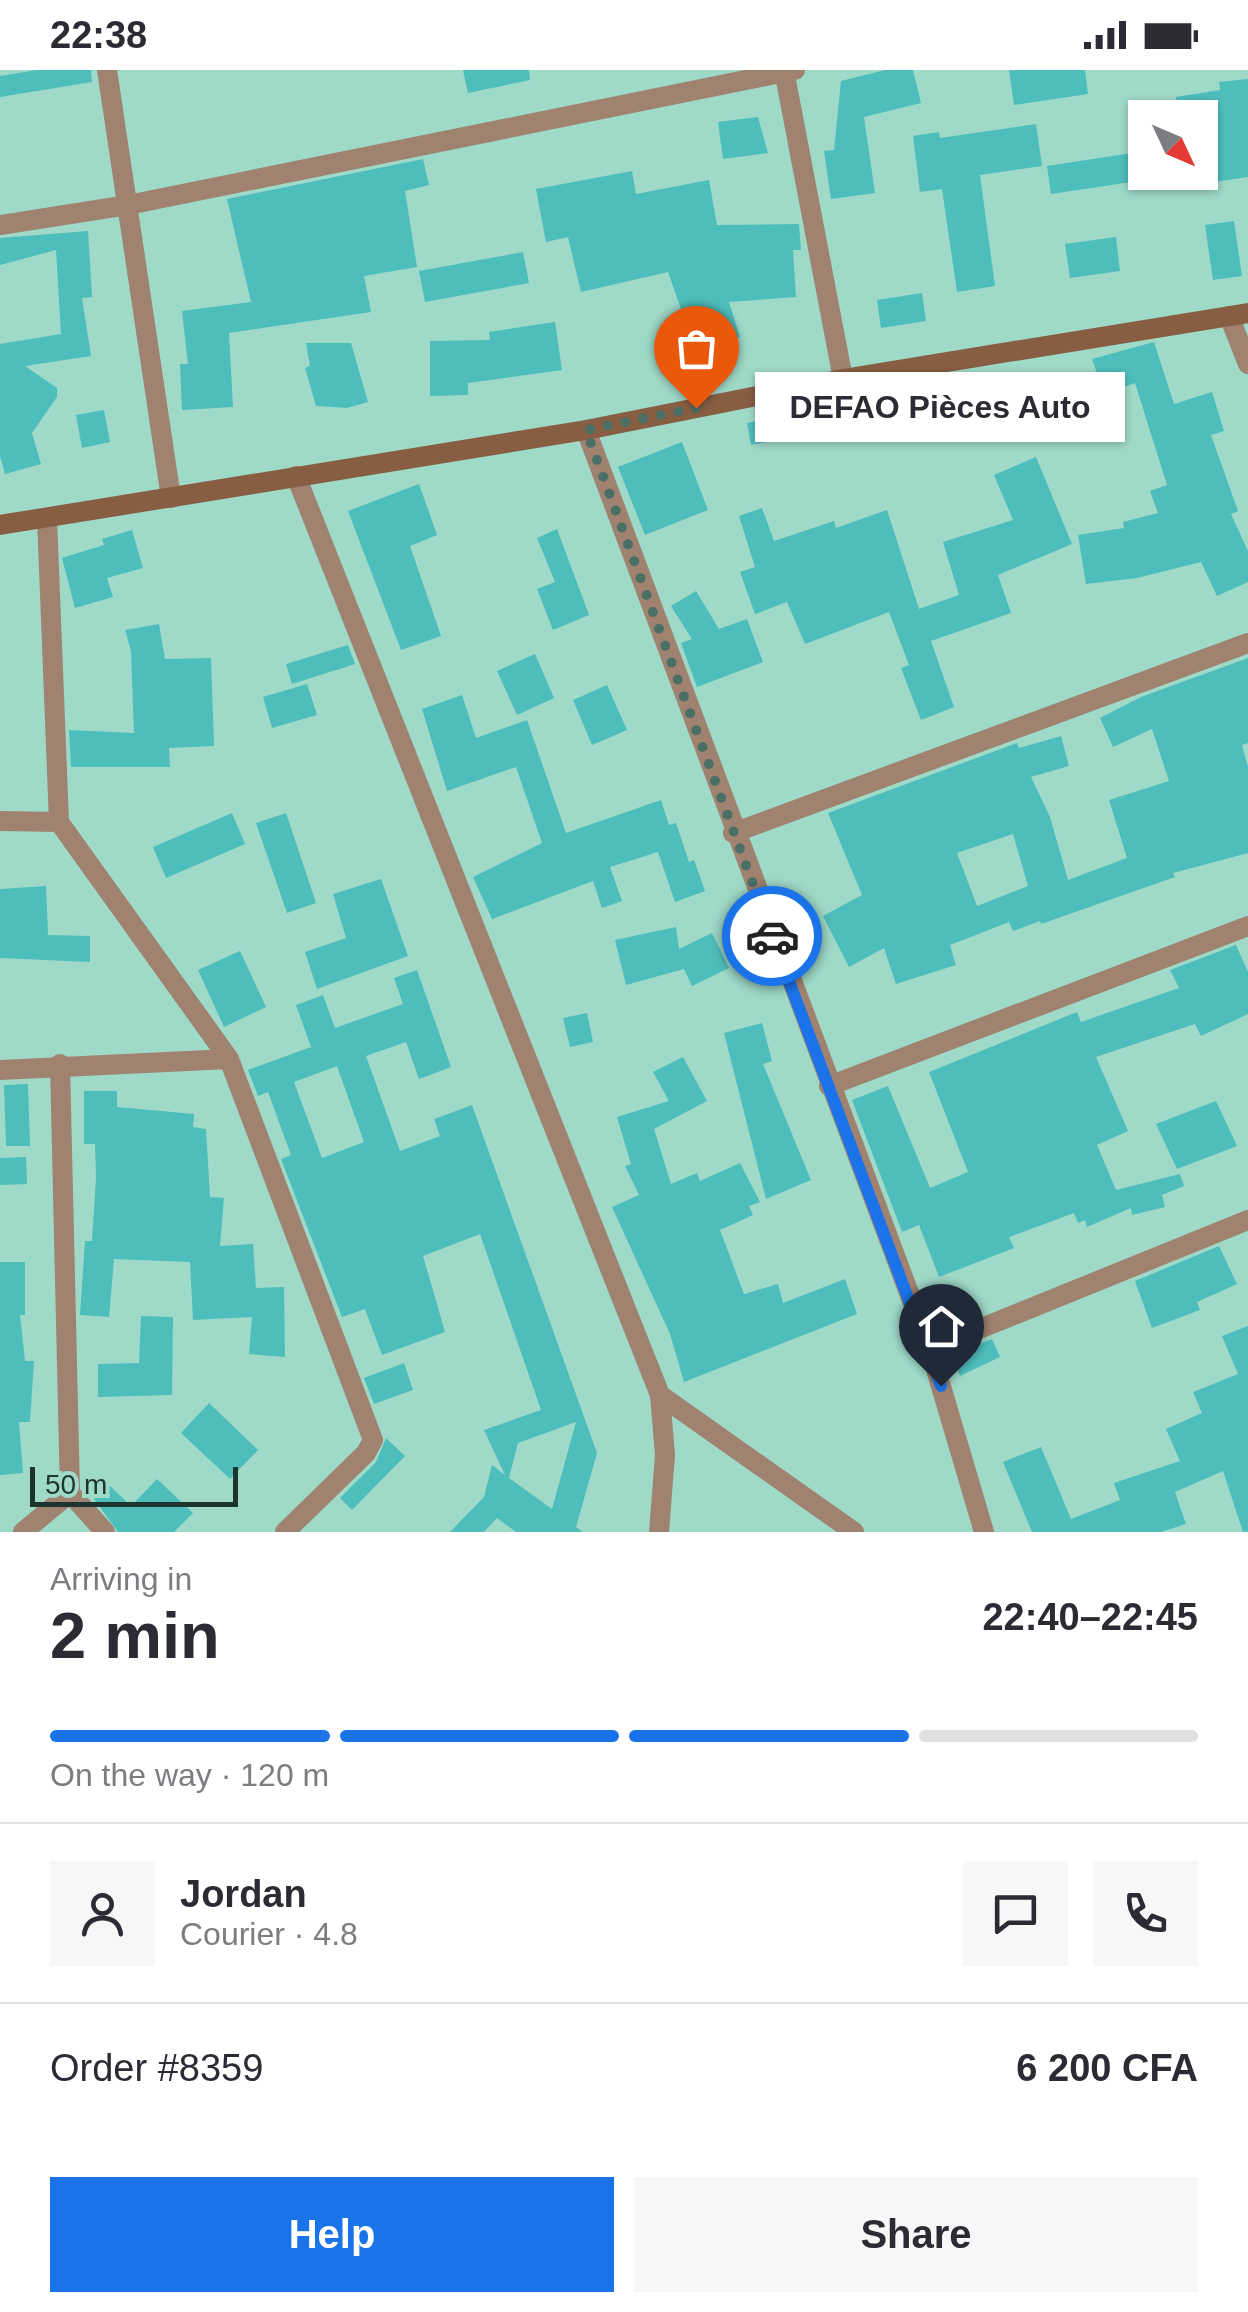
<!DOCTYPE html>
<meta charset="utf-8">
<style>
body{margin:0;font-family:Helvetica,sans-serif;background:#f7f7f7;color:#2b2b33;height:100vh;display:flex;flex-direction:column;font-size:38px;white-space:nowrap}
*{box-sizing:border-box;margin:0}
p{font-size:32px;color:#7c7c81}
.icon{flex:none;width:55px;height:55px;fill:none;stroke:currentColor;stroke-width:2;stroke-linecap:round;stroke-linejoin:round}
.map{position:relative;height:1462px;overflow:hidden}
.side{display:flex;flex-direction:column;background:#fff;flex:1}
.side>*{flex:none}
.needle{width:65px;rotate:134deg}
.buttons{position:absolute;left:1128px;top:30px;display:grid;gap:20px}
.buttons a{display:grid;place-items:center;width:90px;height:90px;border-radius:0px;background:#fff;box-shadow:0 2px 8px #0004;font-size:50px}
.scale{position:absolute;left:30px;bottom:25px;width:208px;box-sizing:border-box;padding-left:10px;border:5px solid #1e352f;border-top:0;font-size:28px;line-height:35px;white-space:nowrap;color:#1e352f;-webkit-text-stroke:8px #9fd9c8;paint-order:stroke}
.pin{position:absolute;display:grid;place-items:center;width:85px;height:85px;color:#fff;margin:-102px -42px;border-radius:50% 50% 50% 0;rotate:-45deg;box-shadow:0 0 10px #0007}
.pin .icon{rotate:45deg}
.courier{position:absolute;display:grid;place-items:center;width:100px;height:100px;margin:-50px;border:8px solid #1a73e8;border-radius:50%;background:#fff;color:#222;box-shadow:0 2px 12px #0007}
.bubble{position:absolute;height:70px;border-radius:0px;background:#fff;box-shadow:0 2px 8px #0004;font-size:32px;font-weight:700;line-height:70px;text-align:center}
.overview em{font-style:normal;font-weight:700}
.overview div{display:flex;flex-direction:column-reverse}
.overview{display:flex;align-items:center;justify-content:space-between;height:170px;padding:0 50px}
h1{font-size:65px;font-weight:700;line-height:75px}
.bar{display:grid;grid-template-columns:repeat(4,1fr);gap:15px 10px;align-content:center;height:120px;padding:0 50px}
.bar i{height:12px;border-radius:8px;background:#e1e1e2}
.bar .on{background:#1a73e8}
.bar p{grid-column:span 4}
.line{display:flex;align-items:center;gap:25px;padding:0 50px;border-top:2px solid #e1e1e2}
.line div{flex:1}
.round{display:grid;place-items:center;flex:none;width:105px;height:105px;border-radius:0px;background:#f7f7f7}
.action{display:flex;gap:20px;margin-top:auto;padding:20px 50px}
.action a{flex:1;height:115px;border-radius:0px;background:#1a73e8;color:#fff;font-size:40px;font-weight:700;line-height:115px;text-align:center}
.action a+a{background:#f7f7f7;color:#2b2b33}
.status{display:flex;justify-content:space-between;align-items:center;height:70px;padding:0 50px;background:#fff;direction:ltr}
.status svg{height:28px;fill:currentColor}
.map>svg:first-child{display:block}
.building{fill:#4ebebd;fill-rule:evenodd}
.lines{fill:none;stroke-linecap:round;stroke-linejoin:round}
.street{stroke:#9f826f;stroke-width:20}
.secondary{stroke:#885e42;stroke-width:20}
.done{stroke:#4b6e65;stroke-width:10;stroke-dasharray:0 18}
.route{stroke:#1a73e8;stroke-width:12}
</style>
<div class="status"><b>22:38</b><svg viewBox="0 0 49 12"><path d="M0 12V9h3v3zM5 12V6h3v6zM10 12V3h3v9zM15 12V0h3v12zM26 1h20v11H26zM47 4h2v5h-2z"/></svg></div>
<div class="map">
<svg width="1248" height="1462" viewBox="0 0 1248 1462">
<rect width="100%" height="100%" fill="#9fd9c8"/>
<path class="building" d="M36 0H91L92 12 0 27V6Z
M463 0H529L530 10 468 23Z
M885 0H913L921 33 864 47 875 123 831 129 824 81 834 80 841 11Z
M1009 0H1085L1088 24 1014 35Z
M1248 9V107L1200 114V48H1178L1176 27 1220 20 1219 12Z
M758 47 768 83 723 89 718 52Z
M1036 54 1042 96 980 105 995 216 957 222 942 119 920 122 913 66 939 62 940 68Z
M1145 81V110L1051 124 1047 96Z
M423 89 429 115 405 121 417 197 364 206 371 242 229 263 233 337 182 340 180 294H188L182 241 251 232 227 129Z
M632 101 636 124 709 110 717 155 799 154 801 180H793L796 227 729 232 740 267 696 282 668 202 581 222 568 167 546 172 536 119Z
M1234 151 1242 206 1213 210 1205 155Z
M88 161 92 227 82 228 91 286 25 296 57 318V327L32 363 41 394 5 404 0 386V274L61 264 56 180 0 195V168Z
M1116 167 1120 201 1070 208 1065 174Z
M523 182 529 213 425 232 419 201Z
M922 223 926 251 881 258 877 230Z
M555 252 562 300 468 313V325L430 326V271L490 270 489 262Z
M1154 272 1174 334 1212 322 1224 361 1211 365 1238 441 1231 444 1248 481V512L1217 526 1201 492 1137 508 1086 514 1078 465 1124 458 1123 452 1158 443 1150 421 1167 415 1135 313 1104 324 1092 289Z
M306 273H351L368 332 347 338 316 336 305 298 310 296Z
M965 315 970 344 1015 335 1020 360 954 372 944 319Z
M902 330 906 353 843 363 840 340Z
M104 340 110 372 82 378 76 345Z
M785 345 790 367 751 375 747 353Z
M682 372 708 440 645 465 618 397Z
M1036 387 1072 474 998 505 1011 543 931 571 954 637 921 650 901 598 909 595 889 542 805 574 787 532 755 544 740 502 755 497 739 446 762 438 774 471 834 451 836 458 887 440 919 539 959 525 943 472 1013 450 994 405Z
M419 414 437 465 410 476 441 566 401 580 348 441Z
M557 459 589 545 553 560 537 519 555 512 537 468Z
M132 460 143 498 107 508 113 527 75 538 62 488 104 475 102 469Z
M696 521 719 559 747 549 763 592 697 617 681 573 692 569 671 536Z
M159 554 165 589 211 588 214 676 169 678 170 697H71L69 660 134 663 131 581 125 560Z
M348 575 355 594 292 614 286 594Z
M535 584 554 628 517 645 497 601Z
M1248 588V673L1242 675 1248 697V783L1173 803 1175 807 1041 854 1040 851 1013 861 1009 852 950 875 956 895 896 914 884 878 849 897 823 846 862 825 828 743 1017 673 1019 678 1061 666 1069 696 1031 707 1050 747 1068 810 1127 788 1109 730 1169 711 1152 659 1113 677 1100 648 1141 627ZM1013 764 1028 816 977 836 957 783Z
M307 614 317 645 272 658 263 627Z
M607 615 627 660 592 675 573 630Z
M462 625 476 668 527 650 566 763 661 730 669 755 676 753 689 792 694 790 705 821 675 832 658 782 610 797 622 831 602 838 593 811 492 849 473 807 542 773 516 697 447 721 422 639Z
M232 743 245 774 166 808 153 777Z
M286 743 316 833 287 843 256 753Z
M381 809 408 886 317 919 305 882 346 868 333 824Z
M46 816 48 865 90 866V892L0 888V819Z
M676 857 679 879 712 863 729 898 692 916 684 899 626 915 615 870Z
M1236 875 1248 902V944L1201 966 1195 954 1096 987 1128 1061 1097 1075 1116 1120 1180 1104 1184 1116 1162 1125 1165 1137 1132 1145 1131 1138 1087 1157 1085 1150 1078 1153 1074 1143 1009 1167 1014 1178 939 1207 919 1155 902 1162 852 1030 888 1016 930 1118 968 1102 929 1002 1077 942 1081 952 1179 918 1170 900Z
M240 881 266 937 224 957 198 900Z
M417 900 451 997 419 1009 406 972 366 986 400 1081 440 1066 434 1049 472 1035 597 1383 576 1457 583 1462H516L497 1448 484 1462H450L484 1427 492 1395 505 1405 484 1360 541 1340 480 1164 423 1186 445 1262 382 1285 365 1239 342 1247 281 1089 291 1085 268 1022 258 1026 248 1000 311 977 296 935 323 925 335 958 403 934 394 908ZM337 996 364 1072 322 1088 294 1012ZM576 1352 552 1439 509 1408 518 1373Z
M587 943 593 972 570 977 563 948Z
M762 953 772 991 763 994 811 1110 766 1129 724 963Z
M683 987 707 1031 654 1059 671 1114 697 1103 700 1111 740 1093 760 1132 749 1136 753 1145 720 1160 744 1224 778 1214 783 1233 845 1209 857 1244 684 1312 670 1264 612 1137 639 1125 625 1096 631 1094 617 1047 669 1031 653 1002Z
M28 1014 30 1076H6L4 1015Z
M84 1021H117V1037L194 1044 193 1057 206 1059 210 1127 224 1128 220 1176 253 1174 256 1218 284 1217 285 1287 249 1284 252 1247 193 1250 190 1192 114 1189 109 1247 80 1245 85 1171H92L96 1108 95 1074H84Z
M1216 1031 1237 1076 1177 1099 1156 1054Z
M26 1087 27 1114 0 1115V1088Z
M1219 1176 1237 1214 1197 1232 1200 1240 1152 1258 1135 1211Z
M0 1192H25V1245H20L25 1291H34L30 1352H19L23 1403 0 1405Z
M141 1246 173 1247 172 1325 98 1327V1294L139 1293Z
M1248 1256V1462H1243L1223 1401 1175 1422 1186 1454 1161 1462H1032L1003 1392 1041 1377 1071 1449 1120 1430 1114 1413 1180 1391 1166 1359 1202 1343 1193 1322 1238 1304 1222 1266Z
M992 1269 1000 1287 960 1306 951 1285Z
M404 1293 413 1320 374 1334 364 1308Z
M209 1333 258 1380 230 1409 181 1363Z
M386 1368 405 1386 352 1440 340 1428 376 1392Z
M157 1409 193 1443 174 1462H118L94 1429 108 1414 131 1436Z"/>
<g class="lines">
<path class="street" d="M107 0 171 428
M784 0 843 309
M0 155 128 135 795 0
M1229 246 1248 294
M586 360 930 1279 984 1462
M296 406 660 1325 665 1385 659 1462
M47 448 59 752
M0 751 59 752 229 989 373 1370 366 1383 285 1462
M733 763 1248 573
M60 994 70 1423 105 1462
M0 1000 229 989
M829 1016 1248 856
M930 1279 1248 1150
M660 1325 854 1462
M23 1462 70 1423"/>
<path class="secondary" d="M0 455 586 360 843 309 1248 243"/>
</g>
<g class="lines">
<path class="done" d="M696 338 586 360 772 866"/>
<path class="route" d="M772 866 941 1316"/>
</g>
</svg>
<div class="buttons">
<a><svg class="needle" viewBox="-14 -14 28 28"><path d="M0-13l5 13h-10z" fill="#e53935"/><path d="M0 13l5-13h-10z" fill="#7c7c81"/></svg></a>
</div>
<div class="scale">50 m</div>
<div class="pin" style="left:696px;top:338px;background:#ea580c"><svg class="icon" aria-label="bag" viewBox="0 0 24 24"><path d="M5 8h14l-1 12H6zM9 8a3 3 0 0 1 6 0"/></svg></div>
<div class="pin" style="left:941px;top:1316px;background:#1f2937"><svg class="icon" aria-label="home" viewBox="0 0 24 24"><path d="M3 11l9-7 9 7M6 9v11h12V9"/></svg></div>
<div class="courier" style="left:772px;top:866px"><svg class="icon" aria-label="car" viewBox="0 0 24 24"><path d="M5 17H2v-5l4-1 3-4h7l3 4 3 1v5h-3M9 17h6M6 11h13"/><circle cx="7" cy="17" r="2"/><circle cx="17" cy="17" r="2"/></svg></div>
<div class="bubble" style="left:755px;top:302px;width:370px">DEFAO Pièces Auto</div>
</div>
<section class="side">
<div class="overview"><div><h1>2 min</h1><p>Arriving in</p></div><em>22:40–22:45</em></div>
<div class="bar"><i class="on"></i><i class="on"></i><i class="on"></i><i></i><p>On the way · 120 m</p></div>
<div class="line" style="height:180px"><a class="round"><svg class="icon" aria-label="person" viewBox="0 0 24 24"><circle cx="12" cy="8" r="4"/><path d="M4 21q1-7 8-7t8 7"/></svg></a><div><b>Jordan</b><p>Courier · 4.8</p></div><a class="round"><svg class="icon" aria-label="chat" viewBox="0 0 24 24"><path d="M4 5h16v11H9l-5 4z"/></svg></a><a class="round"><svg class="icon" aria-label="phone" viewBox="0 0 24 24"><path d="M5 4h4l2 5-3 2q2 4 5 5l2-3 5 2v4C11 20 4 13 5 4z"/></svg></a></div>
<div class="line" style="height:130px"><div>Order #8359</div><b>6 200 CFA</b></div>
<div class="action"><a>Help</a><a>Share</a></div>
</section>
